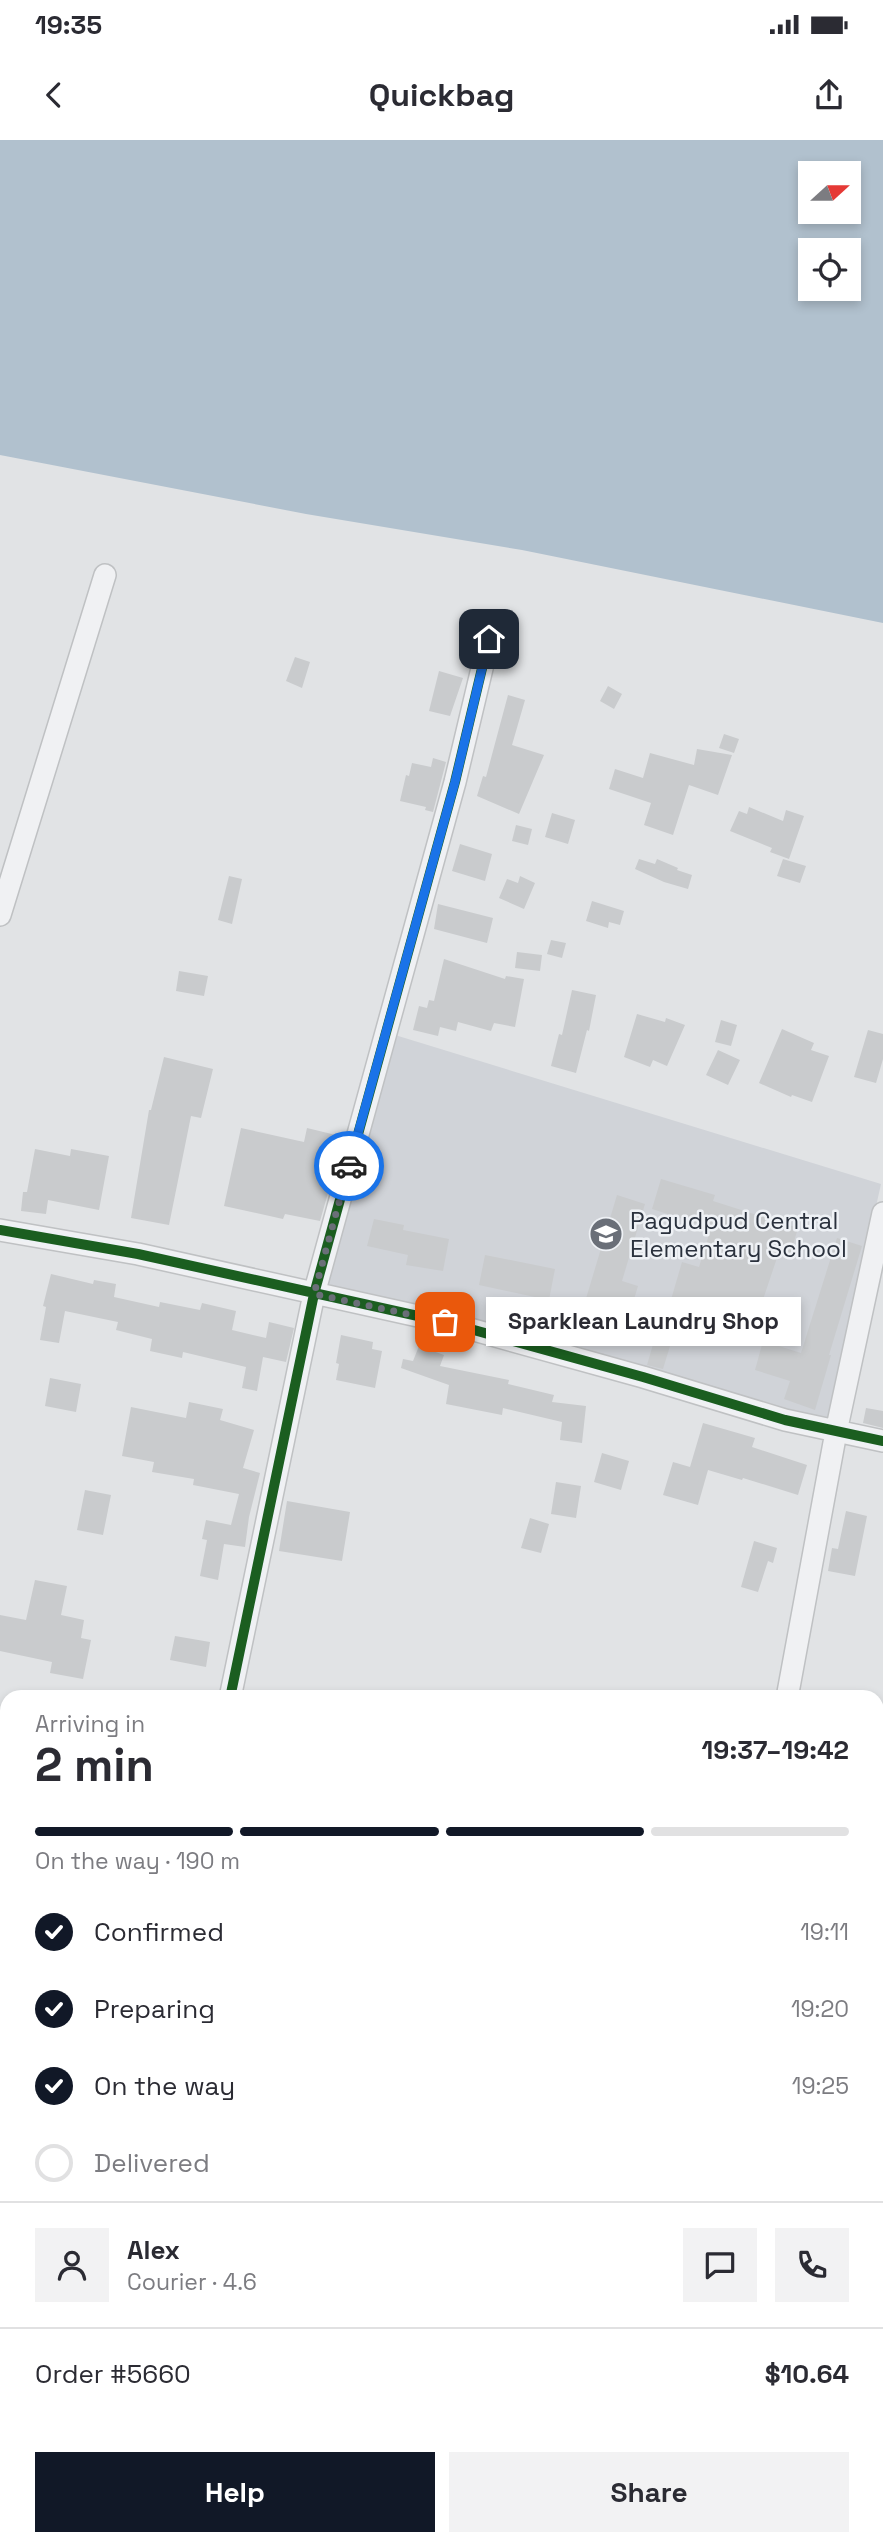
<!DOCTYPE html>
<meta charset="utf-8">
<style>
body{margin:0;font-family:"Space Grotesk",sans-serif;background:#f2f2f3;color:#2b2b33;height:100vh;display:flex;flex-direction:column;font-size:26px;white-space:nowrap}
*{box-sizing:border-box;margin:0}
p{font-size:23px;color:#7c7c81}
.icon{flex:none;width:38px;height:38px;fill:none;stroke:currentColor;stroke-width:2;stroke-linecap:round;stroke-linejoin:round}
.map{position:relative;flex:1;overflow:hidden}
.side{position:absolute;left:0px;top:1550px;width:884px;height:856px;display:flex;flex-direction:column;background:#fff;border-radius:21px 21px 0 0;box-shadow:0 4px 10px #0003}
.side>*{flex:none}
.needle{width:46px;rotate:69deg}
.buttons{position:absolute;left:798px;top:21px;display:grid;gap:14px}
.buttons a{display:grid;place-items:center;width:63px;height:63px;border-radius:0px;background:#fff;box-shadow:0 4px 10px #0003;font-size:35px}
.pin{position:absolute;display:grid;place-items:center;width:60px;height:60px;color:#fff;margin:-30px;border-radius:14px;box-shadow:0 4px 10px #0006}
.courier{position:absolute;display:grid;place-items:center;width:70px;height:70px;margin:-35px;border:5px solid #1a73e8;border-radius:50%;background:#fff;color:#222;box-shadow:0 2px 9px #0007}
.bubble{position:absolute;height:49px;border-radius:0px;background:#fff;box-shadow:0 4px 10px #0003;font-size:23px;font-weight:700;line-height:49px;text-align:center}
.head em{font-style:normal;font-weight:700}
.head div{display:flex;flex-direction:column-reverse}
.head{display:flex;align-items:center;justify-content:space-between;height:119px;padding:0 35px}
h1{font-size:46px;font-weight:700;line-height:52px}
.bar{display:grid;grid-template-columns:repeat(4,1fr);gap:10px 7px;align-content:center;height:84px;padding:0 35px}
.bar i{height:9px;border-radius:5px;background:#e1e1e2}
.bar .current{background:#111827}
.bar p{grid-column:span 4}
.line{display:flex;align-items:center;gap:18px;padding:0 35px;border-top:2px solid #e1e1e2}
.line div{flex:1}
.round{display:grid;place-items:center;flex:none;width:74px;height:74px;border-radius:0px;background:#f2f2f3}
ol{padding:0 35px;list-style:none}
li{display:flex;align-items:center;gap:21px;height:77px}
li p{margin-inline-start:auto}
li .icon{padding:7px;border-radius:50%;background:#111827;color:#fff;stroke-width:4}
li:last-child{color:#7c7c81}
li i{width:38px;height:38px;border:4px solid #e1e1e2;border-radius:50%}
.primary-button{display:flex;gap:14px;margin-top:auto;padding:14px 35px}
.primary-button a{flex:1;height:80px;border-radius:0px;background:#111827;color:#fff;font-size:28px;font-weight:700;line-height:80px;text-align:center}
.primary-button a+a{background:#f2f2f3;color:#2b2b33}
.status{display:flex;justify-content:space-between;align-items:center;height:49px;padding:0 35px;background:#fff;direction:ltr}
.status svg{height:19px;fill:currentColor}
header{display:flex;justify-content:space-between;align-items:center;height:91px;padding:0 35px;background:#fff;font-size:32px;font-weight:700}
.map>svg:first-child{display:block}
.built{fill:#d0d3d8}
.water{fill:#b1c1ce;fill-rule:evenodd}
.building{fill:#c9cbcd}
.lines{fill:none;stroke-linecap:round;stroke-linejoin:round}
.street-casing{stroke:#bfc1c3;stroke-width:24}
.street{stroke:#f0f1f3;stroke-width:21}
.secondary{stroke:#bfc1c5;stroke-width:32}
.cycleway-casing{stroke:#eef1f5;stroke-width:15}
.cycleway{stroke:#1b5e20;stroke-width:10}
.done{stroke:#6a6f78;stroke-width:7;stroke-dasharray:0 12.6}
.route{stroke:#1a73e8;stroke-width:9}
.labels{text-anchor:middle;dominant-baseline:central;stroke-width:5;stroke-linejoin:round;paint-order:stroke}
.poi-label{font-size:24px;fill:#2a313d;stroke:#eef1f5;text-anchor:start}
</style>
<div class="status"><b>19:35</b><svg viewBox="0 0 49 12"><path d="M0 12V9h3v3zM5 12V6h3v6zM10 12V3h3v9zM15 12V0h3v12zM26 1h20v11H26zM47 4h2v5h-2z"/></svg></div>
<header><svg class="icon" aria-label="back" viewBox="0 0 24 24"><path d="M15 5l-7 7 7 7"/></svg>Quickbag<svg class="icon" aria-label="share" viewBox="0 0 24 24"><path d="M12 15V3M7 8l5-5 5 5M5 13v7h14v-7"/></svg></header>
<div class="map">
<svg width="883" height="2405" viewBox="0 0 883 2405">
<rect width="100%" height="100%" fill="#e1e3e5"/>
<path class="built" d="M395 895 881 1044 828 1280 328 1144Z"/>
<path class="water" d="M0 0H883V483L522 410 306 374 0 315ZM810 33H849V72H810ZM810 110H849V149H810Z"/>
<path class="building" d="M295 517 310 522 302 548 286 541Z
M439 531 463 538 450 576 429 571Z
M608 546 622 554 614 569 600 561Z
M508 555 525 560 512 605 544 615 519 674 477 656 483 636 486 637Z
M724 594 739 599 734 613 719 608Z
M697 609 732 615 718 655 689 645 673 695 644 685 651 663 609 649 615 629 643 638 650 613 694 625Z
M433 618 446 622 433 672 425 670 426 667 400 661 406 635 409 636 412 623 431 627Z
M749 667 783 681 786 670 804 676 789 719 770 712 772 708 730 691 739 671 747 674Z
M552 673 575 680 568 704 545 697Z
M516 685 532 689 528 705 512 701Z
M460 704 492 714 485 741 452 731Z
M639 719 655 724 657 719 678 728 677 730 692 735 688 749 664 742 635 729Z
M783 719 806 726 800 743 777 736Z
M229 736 242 739 232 784 218 780Z
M520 736 535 743 524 769 499 758 507 739 518 743Z
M592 761 624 771 620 785 609 782 608 788 586 781Z
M438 764 493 778 487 803 434 789Z
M551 800 566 803 562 818 547 814Z
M517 812 542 815 540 831 515 828Z
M444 819 505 839 506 836 524 839 515 887 494 883 491 891 458 882 456 891 440 887 438 896 413 890 419 866 427 868 429 860 434 861Z
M179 831 208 836 204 856 176 851Z
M572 850 596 855 589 891 587 890 576 933 551 926 559 894 562 895Z
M637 874 665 882 666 878 685 885 667 926 653 920 650 927 624 917Z
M721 880 737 885 731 906 715 902Z
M782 889 814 903 811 910 829 916 812 962 792 955 791 957 759 943Z
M868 890 883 894V919L876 943 854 937Z
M718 910 740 920 728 945 706 935Z
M164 917 213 929 201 978 191 976 169 1085 131 1078 149 970H151Z
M241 988 304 1002 307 988 344 997 320 1081 285 1074 283 1079 224 1066Z
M35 1009 70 1016 71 1009 109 1016 99 1070 48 1060 46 1074 21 1071 23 1052H27Z
M661 1039 715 1055 713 1061 798 1088 790 1115 779 1112 751 1195 668 1170 682 1122 699 1127 711 1088 652 1069Z
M617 1055 645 1064 622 1141 638 1146 623 1195 579 1182Z
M374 1079 404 1085 403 1090 449 1099 443 1131 406 1125 408 1115 367 1106Z
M837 1098 862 1106 829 1215H831L815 1270 784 1259 790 1241 755 1230 763 1201 801 1213Z
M485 1115 555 1129 549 1160 479 1145Z
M51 1134 93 1144 94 1140 116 1144 114 1157 159 1167 160 1162 200 1170 202 1163 236 1171 232 1190 266 1198 269 1182 294 1188 286 1222 263 1217 257 1251 242 1248 246 1227 183 1212 182 1218 150 1211 152 1199 116 1190 118 1182 65 1171 59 1203 40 1200 46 1167 43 1166Z
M341 1195 373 1202 372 1209 382 1211 375 1248 336 1240 339 1224 336 1223Z
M654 1201 670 1206 663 1229 647 1225Z
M419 1206 444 1215 440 1226 509 1240 508 1244 554 1255 552 1262 586 1266 582 1303 560 1300 562 1282 503 1268 502 1275 446 1264 449 1245 401 1228 403 1219 413 1221Z
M50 1238 81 1244 76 1272 45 1266Z
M189 1262 223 1269 220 1280 254 1290 243 1328 260 1333 249 1377 245 1407 224 1404 218 1440 200 1436 207 1400 202 1399 206 1380 231 1385 239 1354 193 1345 194 1339 152 1332 154 1322 122 1316 131 1267 186 1278Z
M866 1268 883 1271V1288L863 1283Z
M703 1283 755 1298 752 1307 807 1325 798 1355 743 1338 742 1340 708 1330 698 1365 663 1355 673 1322 690 1327Z
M602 1313 629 1321 621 1350 594 1342Z
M556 1342 581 1346 576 1378 551 1374Z
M85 1350 111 1355 103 1395 77 1390Z
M287 1361 350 1372 342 1421 279 1411Z
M846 1371 867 1376 855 1436 828 1431 832 1408 838 1409Z
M530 1378 549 1384 541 1413 521 1408Z
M754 1401 777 1408 773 1423 768 1421 758 1452 741 1447Z
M35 1440 67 1446 61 1475 84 1480 81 1498 91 1500 83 1539 50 1533 52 1522 0 1511V1475L26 1480Z
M175 1496 210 1502 206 1527 170 1520Z"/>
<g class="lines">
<defs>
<path id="street" d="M0 775 105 435
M0 1090 138 1114 445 1182 643 1237 785 1280 883 1301
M230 1558 314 1154 455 642 489 499
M787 1558 836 1292 883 1073
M0 1979 7 1981
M877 2191 883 2193
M0 2367 7 2368
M149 2399 175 2405
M35 2405 36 2399
M586 2405 588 2399"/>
</defs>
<use href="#street" class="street-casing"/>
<use href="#street" class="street"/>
<path class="secondary" d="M0 1663 7 1664
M877 1852 883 1854"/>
<defs>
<path id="cycleway" d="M0 1090 138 1114 445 1182 643 1237 785 1280 883 1301
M230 1558 314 1154 455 642 489 499"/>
</defs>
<use href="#cycleway" class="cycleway-casing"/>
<use href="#cycleway" class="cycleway"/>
</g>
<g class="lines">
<path class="done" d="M349 1026 314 1154 445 1182"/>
<path class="route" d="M349 1026 455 642 489 499"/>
</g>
<defs>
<symbol id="school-disc" viewBox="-11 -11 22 22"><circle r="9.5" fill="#6a6f78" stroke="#eef1f5"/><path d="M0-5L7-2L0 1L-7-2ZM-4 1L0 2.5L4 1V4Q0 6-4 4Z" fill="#fff"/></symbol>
</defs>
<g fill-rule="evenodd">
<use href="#school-disc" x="587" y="1075" width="38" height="38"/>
</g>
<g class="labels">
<g class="poi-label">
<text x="630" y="1080">Pagudpud Central<tspan x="630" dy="28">Elementary School</tspan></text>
</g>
</g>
</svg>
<div class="buttons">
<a><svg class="needle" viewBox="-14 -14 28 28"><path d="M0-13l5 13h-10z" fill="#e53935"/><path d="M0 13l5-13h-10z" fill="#7c7c81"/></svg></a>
<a><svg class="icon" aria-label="locate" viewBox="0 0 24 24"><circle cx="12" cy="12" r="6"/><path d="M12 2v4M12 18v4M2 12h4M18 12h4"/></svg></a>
</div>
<div class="pin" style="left:445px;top:1182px;background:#ea580c"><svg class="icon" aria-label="bag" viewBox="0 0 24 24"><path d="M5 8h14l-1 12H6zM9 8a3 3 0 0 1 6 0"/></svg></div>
<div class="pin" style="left:489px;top:499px;background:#1f2937"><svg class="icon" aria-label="home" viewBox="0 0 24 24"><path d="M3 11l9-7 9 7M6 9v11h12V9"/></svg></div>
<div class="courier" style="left:349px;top:1026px"><svg class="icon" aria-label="car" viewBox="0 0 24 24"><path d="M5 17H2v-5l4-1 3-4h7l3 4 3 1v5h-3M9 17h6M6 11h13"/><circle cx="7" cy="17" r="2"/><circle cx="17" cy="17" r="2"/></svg></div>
<div class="bubble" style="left:486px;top:1157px;width:315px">Sparklean Laundry Shop</div>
<section class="side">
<div class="head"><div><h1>2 min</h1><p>Arriving in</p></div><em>19:37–19:42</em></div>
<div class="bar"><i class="current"></i><i class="current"></i><i class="current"></i><i></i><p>On the way · 190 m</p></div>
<ol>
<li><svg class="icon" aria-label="check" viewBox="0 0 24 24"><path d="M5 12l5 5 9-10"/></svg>Confirmed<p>19:11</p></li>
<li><svg class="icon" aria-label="check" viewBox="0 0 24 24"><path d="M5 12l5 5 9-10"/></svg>Preparing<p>19:20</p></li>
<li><svg class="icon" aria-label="check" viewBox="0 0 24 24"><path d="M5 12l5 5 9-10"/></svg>On the way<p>19:25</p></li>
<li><i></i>Delivered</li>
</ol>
<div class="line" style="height:126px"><a class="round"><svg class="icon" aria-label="person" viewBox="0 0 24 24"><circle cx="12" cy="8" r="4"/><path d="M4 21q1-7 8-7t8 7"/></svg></a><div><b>Alex</b><p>Courier · 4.6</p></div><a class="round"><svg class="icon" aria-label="chat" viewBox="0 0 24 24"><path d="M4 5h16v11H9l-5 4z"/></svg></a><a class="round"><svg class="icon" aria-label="phone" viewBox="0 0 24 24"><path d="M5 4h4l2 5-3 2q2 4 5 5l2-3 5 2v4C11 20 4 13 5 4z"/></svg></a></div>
<div class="line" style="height:91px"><div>Order #5660</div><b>$10.64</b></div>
<div class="primary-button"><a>Help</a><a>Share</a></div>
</section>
</div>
